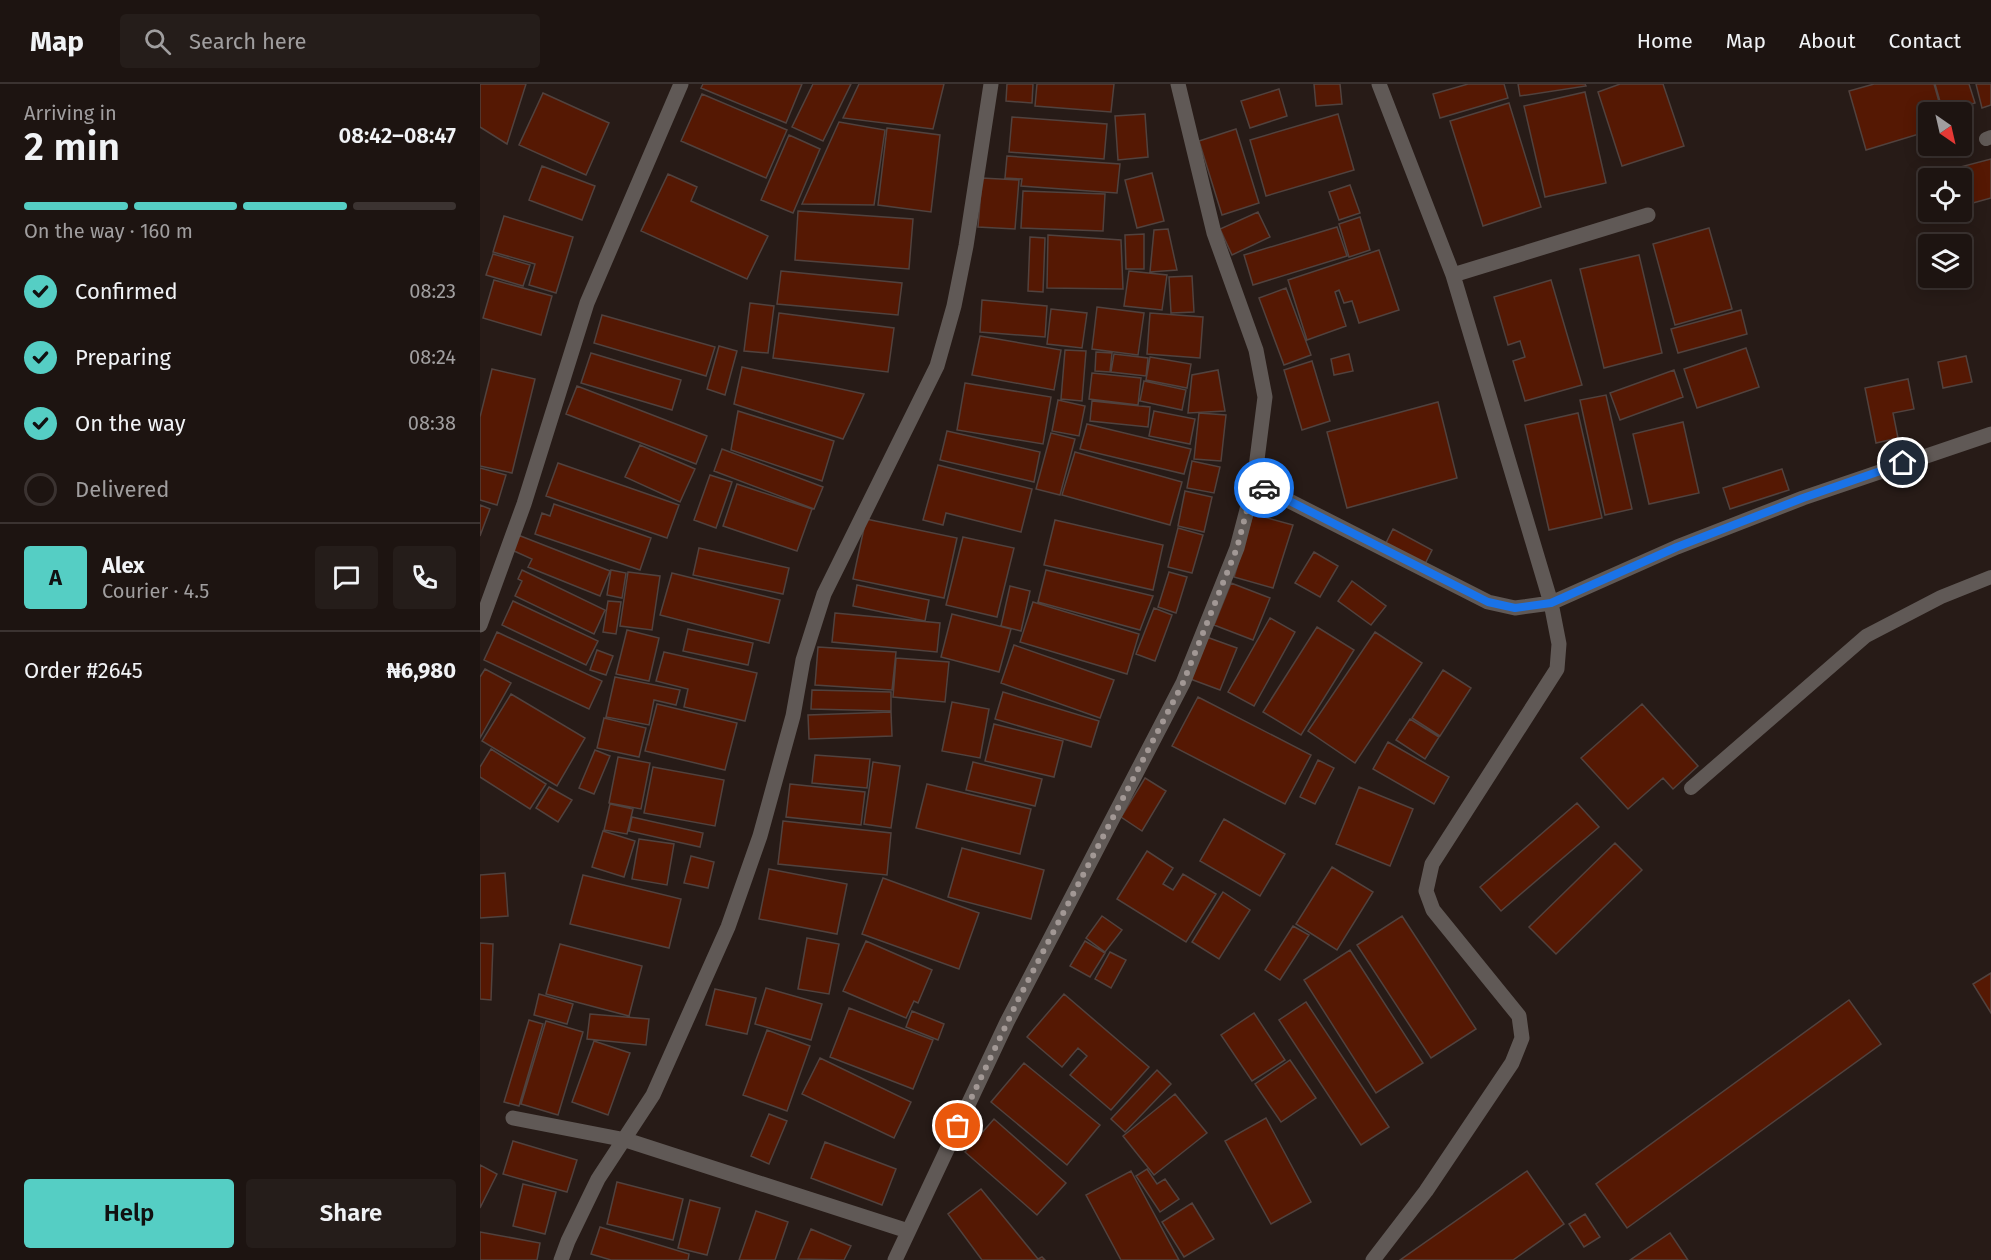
<!DOCTYPE html>
<meta charset="utf-8">
<style>
body{margin:0;font-family:"Fira Sans",sans-serif;background:#251d1a;color:#f1f3f6;height:100vh;display:flex;flex-direction:column;font-size:22px;white-space:nowrap}
*{box-sizing:border-box;margin:0}
p{font-size:20px;color:#a09e9f}
.icon{flex:none;width:33px;height:33px;fill:none;stroke:currentColor;stroke-width:2;stroke-linecap:round;stroke-linejoin:round}
.map{position:relative;flex:1;overflow:hidden}
.sheet{display:flex;flex-direction:column;background:#1d1411;width:480px}
.sheet>*{flex:none}
.needle{width:39px;rotate:146deg}
.fabs{position:absolute;left:1438px;top:18px;display:grid;gap:12px}
.fabs a{display:grid;place-items:center;width:54px;height:54px;border-radius:6px;background:#1d1411;box-shadow:0 3px 15px #0003,0 0 0 2px #3b3331;font-size:30px}
.pin{position:absolute;display:grid;place-items:center;width:51px;height:51px;color:#fff;margin:-26px;border:3px solid #fff;border-radius:50%;box-shadow:0 2px 6px #0007}
.courier{position:absolute;display:grid;place-items:center;width:60px;height:60px;margin:-30px;border:4px solid #1a73e8;border-radius:50%;background:#fff;color:#222;box-shadow:0 2px 8px #0007}
.head em{font-style:normal;font-weight:600}
.head div{display:flex;flex-direction:column-reverse}
.head{display:flex;align-items:center;justify-content:space-between;height:102px;padding:0 24px}
h1{font-size:39px;font-weight:600;line-height:45px}
.bar{display:grid;grid-template-columns:repeat(4,1fr);gap:9px 6px;align-content:center;height:72px;padding:0 24px}
.bar i{height:8px;border-radius:4px;background:#3b3331}
.bar .selected{background:#55cec4}
.bar p{grid-column:span 4}
.line{display:flex;align-items:center;gap:15px;padding:0 24px;border-top:2px solid #3b3331}
.line div{flex:1}
.round{display:grid;place-items:center;flex:none;width:63px;height:63px;border-radius:6px;background:#251d1a}
ol{padding:0 24px;list-style:none}
li{display:flex;align-items:center;gap:18px;height:66px}
li p{margin-inline-start:auto}
li .icon{padding:6px;border-radius:50%;background:#55cec4;color:#111;stroke-width:4}
li:last-child{color:#a09e9f}
li i{width:33px;height:33px;border:3px solid #3b3331;border-radius:50%}
.action{display:flex;gap:12px;margin-top:auto;padding:12px 24px}
.action a{flex:1;height:69px;border-radius:6px;background:#55cec4;color:#111;font-size:24px;font-weight:600;line-height:69px;text-align:center}
.action a+a{background:#251d1a;color:#f1f3f6}
header{display:flex;align-items:center;gap:36px;box-sizing:border-box;height:84px;padding:0 30px;background:#1d1411;border-bottom:2px solid #3b3331}
header strong{font-size:28px}
nav{display:flex;gap:33px;margin-inline-start:auto;font-size:21px}
.search{width:420px;height:54px;background:#251d1a;display:flex;align-items:center;gap:15px;box-sizing:border-box;padding:0 21px;border-radius:6px;color:#a09e9f;font-size:22px}
main{display:flex;flex:1;min-height:0}
.map>svg:first-child{display:block}
.building{fill:#551803;stroke:#51423e;stroke-width:1.5}
.lines{fill:none;stroke-linecap:round;stroke-linejoin:round}
.service{stroke:#605956;stroke-width:14}
.minor{stroke:#605956;stroke-width:15}
.done{stroke:#a29895;stroke-width:6;stroke-dasharray:0 10.8}
.route{stroke:#1a73e8;stroke-width:8}
</style>
<header>
<strong>Map</strong>
<div class="search"><svg class="icon" aria-label="search" viewBox="0 0 24 24"><circle cx="10" cy="10" r="6"/><path d="M15 15l6 6"/></svg>Search here</div>
<nav><a>Home</a><a>Map</a><a>About</a><a>Contact</a></nav>
</header>
<main>
<section class="sheet">
<div class="head"><div><h1>2 min</h1><p>Arriving in</p></div><em>08:42–08:47</em></div>
<div class="bar"><i class="selected"></i><i class="selected"></i><i class="selected"></i><i></i><p>On the way · 160 m</p></div>
<ol>
<li><svg class="icon" aria-label="check" viewBox="0 0 24 24"><path d="M5 12l5 5 9-10"/></svg>Confirmed<p>08:23</p></li>
<li><svg class="icon" aria-label="check" viewBox="0 0 24 24"><path d="M5 12l5 5 9-10"/></svg>Preparing<p>08:24</p></li>
<li><svg class="icon" aria-label="check" viewBox="0 0 24 24"><path d="M5 12l5 5 9-10"/></svg>On the way<p>08:38</p></li>
<li><i></i>Delivered</li>
</ol>
<div class="line" style="height:108px"><b class="round" style="background:#55cec4;color:#111">A</b><div><b>Alex</b><p>Courier · 4.5</p></div><a class="round"><svg class="icon" aria-label="chat" viewBox="0 0 24 24"><path d="M4 5h16v11H9l-5 4z"/></svg></a><a class="round"><svg class="icon" aria-label="phone" viewBox="0 0 24 24"><path d="M5 4h4l2 5-3 2q2 4 5 5l2-3 5 2v4C11 20 4 13 5 4z"/></svg></a></div>
<div class="line" style="height:78px"><div>Order #2645</div><b>₦6,980</b></div>
<div class="action"><a>Help</a><a>Share</a></div>
</section>
<div class="map">
<svg width="1511" height="1176" viewBox="0 0 1511 1176">
<rect width="100%" height="100%" fill="#271b17"/>
<path class="building" d="M0 0H46L27 60 0 43Z
M223 0H322L306 39 221 4Z
M333 0H371L343 57 312 43Z
M379 0H464L453 45 363 34Z
M527 0H553L552 19 526 17Z
M557 0H634L631 28 555 22Z
M834 0H860L862 20 836 22Z
M988 0H1024L1028 14 960 34 953 10Z
M1038 0H1105L1106 2 1040 12Z
M1140 0H1183L1204 62 1142 82 1118 8Z
M1394 0H1454L1462 28H1449V47L1386 66 1369 7Z
M1455 0H1489L1495 19 1463 28Z
M1496 0H1511V21L1502 24Z
M799 5 807 32 770 44 761 17Z
M1105 8 1126 99 1065 113 1044 22Z
M63 9 129 39 106 91 39 61Z
M222 10 307 46 286 94 201 57Z
M1029 19 1061 123 1003 142 970 37Z
M665 30 668 73 638 76 635 32Z
M858 30 874 86 786 112 770 56Z
M532 33 627 40 624 75 529 68Z
M359 38 405 46 394 121 322 120Z
M407 44 460 51 451 128 398 121Z
M756 45 779 119 742 131 719 57Z
M309 51 340 65 313 129 281 116Z
M527 72 640 80 637 109 541 102 542 95 525 94Z
M1511 75V114L1482 122V94H1449V119L1442 93Z
M62 82 115 102 102 136 49 116Z
M672 89 684 137 657 144 645 96Z
M188 90 217 103 211 117 288 152 267 195 161 147Z
M502 94 539 96 535 145 498 143Z
M870 101 880 129 859 136 849 108Z
M543 107 625 110 623 147 541 144Z
M318 127 433 135 429 185 315 176Z
M778 128 790 153 752 171 740 145Z
M24 132 93 153 76 209 49 201 55 180 13 168Z
M880 133 890 166 869 173 859 140Z
M857 143 867 172 773 201 764 171Z
M1229 144 1252 225 1195 241 1173 160Z
M688 145 697 186 670 188 674 146Z
M664 150V185H646L645 151Z
M568 151 641 156 643 205 567 204Z
M550 153 565 154 563 208 548 207Z
M899 166 919 226 879 239 872 217 864 219 859 206 855 208 866 242 827 256 808 196Z
M13 170 50 181 43 202 6 191Z
M1159 171 1182 269 1124 284 1100 185Z
M301 187 422 199 418 231 297 220Z
M649 187 687 191 682 226 644 222Z
M712 192 714 228 691 229 689 193Z
M14 196 72 212 61 251 3 234Z
M1071 196 1102 301 1045 317 1033 277 1045 273 1040 257 1028 261 1014 213Z
M806 204 831 271 804 281 779 214Z
M502 216 567 222 565 253 500 248Z
M270 219 294 222 288 269 264 267Z
M617 223 664 229 658 271 612 265Z
M571 225 607 229 602 264 567 260Z
M1261 226 1267 250 1198 269 1191 245Z
M299 229 414 244 408 288 293 274Z
M670 229 723 233 720 274 667 270Z
M122 231 235 263 226 292 114 259Z
M500 252 581 266 574 306 492 291Z
M239 262 257 267 245 311 227 305Z
M1266 264 1279 303 1217 324 1204 285Z
M585 266 606 267 602 317 581 315Z
M616 268 632 269 630 288 615 287Z
M111 269 201 296 192 326 101 299Z
M634 270 668 274 666 292 631 288Z
M869 270 873 287 854 291 851 275Z
M1486 272 1492 298 1463 304 1458 278Z
M670 273 711 280 707 304 666 296Z
M832 277 850 337 822 346 804 286Z
M262 283 384 310 363 355 254 320Z
M12 285 55 295 32 389 0 382V333Z
M738 286 745 327 708 329 712 291Z
M1194 286 1203 313 1140 336 1130 309Z
M612 289 661 294 658 321 609 315Z
M1428 295 1434 325 1413 329 1418 354 1396 359 1385 304Z
M664 297 706 306 702 326 660 317Z
M485 299 571 313 563 360 477 346Z
M97 302 227 352 216 380 86 330Z
M1126 311 1152 425 1125 431 1100 316Z
M578 316 605 322 599 352 572 347Z
M612 317 670 323 668 343 610 337Z
M958 318 977 394 867 424 847 348Z
M258 327 354 357 342 397 251 366Z
M674 327 715 335 710 360 669 352Z
M719 329 746 331 741 377 714 375Z
M1098 329 1122 434 1069 446 1045 341Z
M1203 338 1219 409 1169 420 1153 350Z
M607 340 711 365 704 390 600 365Z
M467 347 560 368 554 398 460 376Z
M571 349 595 355 580 411 556 405Z
M160 361 215 385 200 418 145 393Z
M242 365 343 403 334 425 234 387Z
M595 368 702 398 690 441 582 411Z
M712 377 740 383 734 409 707 404Z
M78 379 199 421 187 454 66 412Z
M458 381 552 405 541 448 466 429 463 441 443 436Z
M0 384 26 391 17 421 0 416Z
M1302 385 1309 406 1250 425 1243 404Z
M230 391 252 398 236 444 214 436Z
M257 400 332 425 317 467 243 442Z
M705 407 732 413 724 448 698 442Z
M74 420 171 454 160 486 55 450 62 429 70 432Z
M0 421 10 425 0 452Z
M773 430 813 441 793 504 754 493Z
M386 435 477 454 464 514 373 495Z
M575 436 683 461 673 506 564 481Z
M698 444 723 451 712 489 688 483Z
M913 445 952 466 943 484 904 463Z
M38 451 130 487 120 512 48 483 52 475 32 466Z
M483 453 534 464 517 533 466 521Z
M219 464 309 484 303 510 213 491Z
M834 468 858 482 840 513 815 499Z
M42 486 125 526 114 550 35 512 42 497 38 495Z
M131 486 146 489 142 514 127 511Z
M566 486 673 512 660 546 558 518Z
M148 488 180 492 172 546 140 542Z
M689 488 707 493 696 529 678 523Z
M192 489 300 516 289 559 180 531Z
M872 497 906 522 891 541 858 517Z
M751 499 790 514 773 556 734 541Z
M377 501 449 516 445 537 373 522Z
M530 502 550 507 541 547 521 542Z
M33 517 118 557 106 581 22 541Z
M128 517 141 518 136 550 123 548Z
M553 518 659 550 647 590 540 558Z
M674 524 692 531 675 577 656 570Z
M355 529 460 539 457 568 352 558Z
M472 530 531 545 519 588 461 573Z
M790 534 815 548 774 622 748 608Z
M837 543 874 566 821 651 783 628Z
M208 545 273 559 268 581 203 567Z
M147 546 179 554 169 597 136 590Z
M17 548 122 597 109 625 4 576Z
M895 548 942 579 875 679 828 647Z
M721 551 757 564 740 606 705 593Z
M534 561 634 596 620 634 521 599Z
M338 563 416 568 412 606 335 601Z
M117 566 133 572 126 591 110 586Z
M184 568 277 589 265 637 204 623 208 605 176 597Z
M416 574 469 578 465 618 413 613Z
M5 585 31 599 0 654V593Z
M963 586 991 604 960 652 932 634Z
M135 593 200 606 196 621 174 616 169 641 126 633Z
M332 606 411 608V627L331 625Z
M523 608 619 637 611 663 515 635Z
M31 610 105 654 77 702 2 657Z
M718 613 831 671 805 720 692 662Z
M472 618 509 625 500 674 462 667Z
M177 620 257 639 245 686 165 667Z
M1162 620 1218 682 1193 705 1183 694 1148 725 1101 674Z
M411 628 412 652 329 655 328 631Z
M124 634 166 644 159 673 117 664Z
M930 635 959 653 945 675 916 656Z
M514 640 583 657 574 693 505 677Z
M908 658 969 693 954 720 893 685Z
M11 665 66 700 50 725 0 693V683Z
M115 666 130 672 114 710 99 704Z
M335 671 390 675 387 704 332 699Z
M138 673 170 679 161 725 129 719Z
M838 676 854 684 835 720 820 713Z
M393 678 420 682 411 744 384 740Z
M493 678 562 695 555 722 486 706Z
M173 683 244 696 235 742 164 729Z
M665 694 686 707 662 747 641 733Z
M310 700 385 708 381 741 306 733Z
M447 700 551 725 540 770 436 744Z
M69 703 92 716 78 738 56 724Z
M879 703 933 725 910 782 856 760Z
M1097 719 1119 743 1021 827 1000 803Z
M130 720 153 725 147 750 124 746Z
M152 733 223 749 220 763 149 747Z
M744 735 805 770 780 812 720 777Z
M303 737 411 749 407 791 298 780Z
M123 747 155 757 144 793 112 783Z
M159 755 194 760 187 801 152 795Z
M1135 759 1162 786 1076 870 1049 843Z
M482 764 564 786 551 835 468 813Z
M667 767 693 784 683 800 693 806 703 790 736 810 706 858 637 815Z
M211 772 234 778 228 804 204 799Z
M852 783 893 808 857 866 816 840Z
M289 785 367 800 357 850 279 835Z
M25 789 28 832 0 834V791Z
M103 791 201 815 189 864 90 840Z
M403 794 499 829 479 885 382 850Z
M743 808 770 826 739 875 712 858Z
M622 832 642 846 625 868 606 854Z
M922 832 996 945 951 974 877 861Z
M813 842 829 851 800 896 785 886Z
M327 854 359 860 349 910 318 905Z
M386 857 452 886 438 919 434 917 426 934 363 907Z
M605 857 625 869 610 893 590 882Z
M0 859 13 860 11 916 0 915Z
M80 860 162 882 149 932 66 910Z
M870 866 943 979 896 1009 824 896Z
M630 868 646 876 631 904 615 895Z
M1511 889V929L1493 900Z
M286 904 342 920 331 956 275 940Z
M235 905 276 914 267 950 226 941Z
M59 910 93 920 87 940 54 931Z
M584 910 669 983 631 1026 590 991 607 972 598 964 582 983 547 953Z
M1369 916 1401 960 1147 1144 1116 1100Z
M826 918 909 1043 881 1061 799 936Z
M369 924 453 956 433 1005 350 973Z
M432 927 464 940 458 956 426 943Z
M774 929 805 976 772 997 741 951Z
M110 930 169 935 166 961 107 955Z
M49 936 63 940 39 1022 24 1018Z
M66 937 103 948 78 1031 41 1020Z
M287 946 330 962 307 1027 263 1011Z
M114 957 150 969 128 1031 92 1018Z
M340 974 431 1018 414 1054 322 1010Z
M810 976 836 1014 801 1038 775 1000Z
M544 979 620 1041 587 1081 511 1018Z
M677 986 691 1000 645 1048 631 1035Z
M695 1010 727 1049 674 1091 643 1052Z
M289 1030 307 1037 289 1080 271 1072Z
M786 1034 831 1118 791 1140 745 1057Z
M514 1035 586 1099 557 1131 485 1068Z
M33 1057 97 1076 87 1108 23 1090Z
M345 1058 416 1085 402 1121 331 1094Z
M0 1081 17 1090 0 1124Z
M667 1085 677 1100 685 1095 699 1115 680 1128 656 1092Z
M651 1087 699 1176H641L606 1111Z
M1047 1087 1084 1140 1033 1176H920Z
M137 1098 203 1115 193 1156 127 1140Z
M43 1100 76 1108 65 1150 33 1142Z
M501 1105 558 1175 562 1173 565 1176H502L468 1130Z
M210 1116 240 1124 227 1171 198 1164Z
M712 1119 734 1155 704 1173 682 1138Z
M276 1127 308 1138 295 1176H259Z
M1105 1130 1120 1153 1104 1163 1089 1140Z
M120 1143 209 1170 208 1176H131L111 1170Z
M331 1145 371 1162 364 1176 318 1175Z
M0 1148 60 1159 57 1176H0Z
M1190 1149 1208 1176H1150Z"/>
<g class="lines">
<path class="service" d="M1506 55 1511 53
M1211 704 1386 552 1461 513 1511 493"/>
<path class="minor" d="M973 191 1168 131
M774 399 1008 518 1035 524 1071 519 1197 463 1323 414 1511 350
M0 541 44 420 107 219 201 0
M33 1034 146 1056 428 1147
M81 1176 88 1157 118 1095 173 1011 248 843 280 752 313 632 323 576 344 510 457 282 474 222 486 162 511 0
M415 1176 527 938 703 599 757 464 774 399 785 313 776 266 734 149 698 0
M893 1176 946 1107 1032 979 1042 954 1039 932 953 826 946 807 952 780 1077 585 1079 560 1071 519 973 191 899 0"/>
</g>
<g class="lines">
<path class="done" d="M478 1042 538 916 703 599 757 464 774 399 784 404"/>
<path class="route" d="M784 404 1008 518 1035 524 1071 519 1197 463 1323 414 1423 379"/>
</g>
</svg>
<div class="fabs">
<a><svg class="needle" viewBox="-14 -14 28 28"><path d="M0-13l5 13h-10z" fill="#e53935"/><path d="M0 13l5-13h-10z" fill="#a09e9f"/></svg></a>
<a><svg class="icon" aria-label="locate" viewBox="0 0 24 24"><circle cx="12" cy="12" r="6"/><path d="M12 2v4M12 18v4M2 12h4M18 12h4"/></svg></a>
<a><svg class="icon" aria-label="layers" viewBox="0 0 24 24"><path d="M12 4l9 5-9 5-9-5zM3 14l9 5 9-5"/></svg></a>
</div>
<div class="pin" style="left:478px;top:1042px;background:#ea580c"><svg class="icon" aria-label="bag" viewBox="0 0 24 24"><path d="M5 8h14l-1 12H6zM9 8a3 3 0 0 1 6 0"/></svg></div>
<div class="pin" style="left:1423px;top:379px;background:#1f2937"><svg class="icon" aria-label="home" viewBox="0 0 24 24"><path d="M3 11l9-7 9 7M6 9v11h12V9"/></svg></div>
<div class="courier" style="left:784px;top:404px"><svg class="icon" aria-label="car" viewBox="0 0 24 24"><path d="M5 17H2v-5l4-1 3-4h7l3 4 3 1v5h-3M9 17h6M6 11h13"/><circle cx="7" cy="17" r="2"/><circle cx="17" cy="17" r="2"/></svg></div>
</div>
</main>
